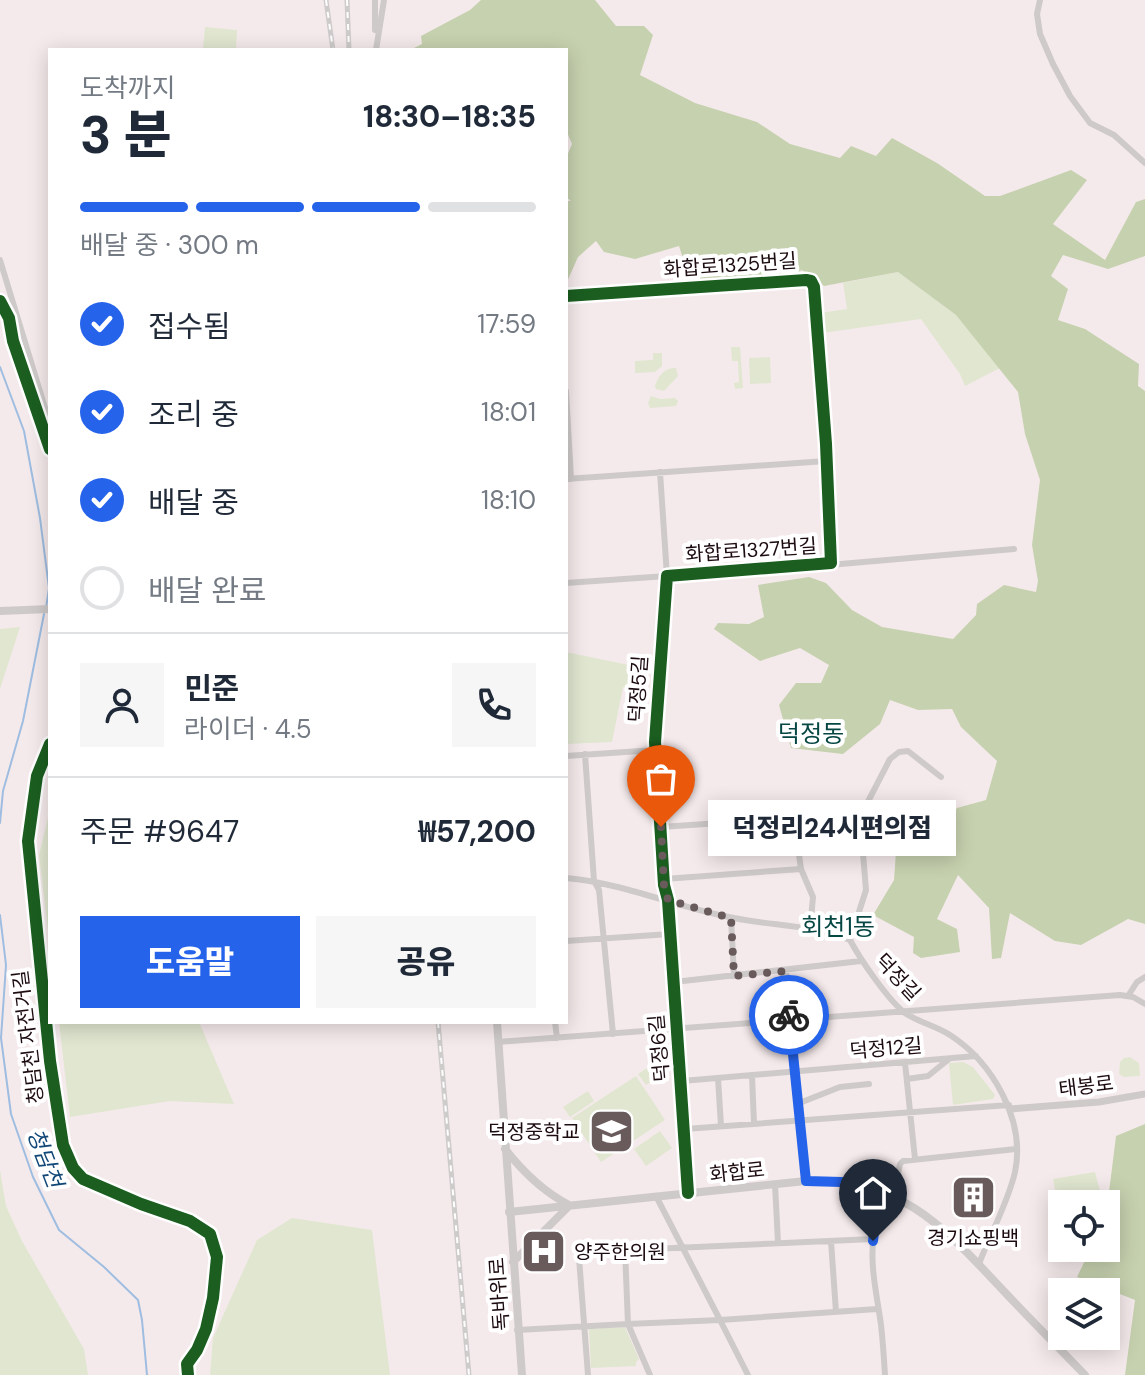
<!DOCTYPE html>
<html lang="ko">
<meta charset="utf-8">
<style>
body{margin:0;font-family:"DM Sans","Noto Sans KR",sans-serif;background:#f6f6f7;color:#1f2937;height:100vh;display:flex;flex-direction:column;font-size:30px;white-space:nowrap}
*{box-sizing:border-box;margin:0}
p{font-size:26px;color:#747a83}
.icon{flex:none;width:44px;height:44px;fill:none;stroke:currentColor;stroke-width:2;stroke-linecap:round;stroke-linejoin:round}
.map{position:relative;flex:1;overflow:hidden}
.drawer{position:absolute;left:48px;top:48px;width:520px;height:976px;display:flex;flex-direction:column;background:#fff;border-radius:0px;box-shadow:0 4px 20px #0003}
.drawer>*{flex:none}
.fabs{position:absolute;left:1048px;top:1190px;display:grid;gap:16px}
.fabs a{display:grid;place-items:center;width:72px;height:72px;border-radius:0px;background:#fff;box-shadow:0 4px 20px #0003;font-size:40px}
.pin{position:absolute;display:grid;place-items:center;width:68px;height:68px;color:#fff;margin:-82px -34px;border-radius:50% 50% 50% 0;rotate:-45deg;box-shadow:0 0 8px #0007}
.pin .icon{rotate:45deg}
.courier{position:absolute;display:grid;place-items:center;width:80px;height:80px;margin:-40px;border:6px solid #2563eb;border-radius:50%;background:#fff;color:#222;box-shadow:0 2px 10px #0007}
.bubble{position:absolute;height:56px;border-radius:0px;background:#fff;box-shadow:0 4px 20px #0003;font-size:26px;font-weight:800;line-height:56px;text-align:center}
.summary em{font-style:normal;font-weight:800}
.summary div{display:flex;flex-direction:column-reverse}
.summary{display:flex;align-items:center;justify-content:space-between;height:136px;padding:0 32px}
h1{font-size:52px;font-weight:800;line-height:60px}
.bar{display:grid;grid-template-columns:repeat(4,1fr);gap:12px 8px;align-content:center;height:96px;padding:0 32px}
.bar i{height:10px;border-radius:6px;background:#e0e1e3}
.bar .active{background:#2563eb}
.bar p{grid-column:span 4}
.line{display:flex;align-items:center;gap:20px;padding:0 32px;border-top:2px solid #e0e1e3}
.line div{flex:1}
.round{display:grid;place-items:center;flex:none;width:84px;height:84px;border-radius:0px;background:#f6f6f7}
ol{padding:0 32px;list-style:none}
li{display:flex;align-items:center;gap:24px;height:88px}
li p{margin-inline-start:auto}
li .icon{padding:8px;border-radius:50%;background:#2563eb;color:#fff;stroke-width:4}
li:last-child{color:#747a83}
li i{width:44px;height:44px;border:4px solid #e0e1e3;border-radius:50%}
.cta{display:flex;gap:16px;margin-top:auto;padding:16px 32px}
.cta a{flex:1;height:92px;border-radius:0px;background:#2563eb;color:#fff;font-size:32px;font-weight:800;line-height:92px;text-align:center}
.cta a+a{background:#f6f6f7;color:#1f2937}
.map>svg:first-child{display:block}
.green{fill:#e0e6d0}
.forest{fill:#c6d1af}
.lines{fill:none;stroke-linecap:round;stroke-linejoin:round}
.stream{stroke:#9ebde1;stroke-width:2}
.minor{stroke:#cfcaca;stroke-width:6}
.tertiary{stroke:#cfcaca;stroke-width:7}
.secondary{stroke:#cfcaca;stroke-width:8}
.rail-casing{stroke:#cecbcb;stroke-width:5}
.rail{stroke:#fff;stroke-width:2;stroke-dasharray:6;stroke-linecap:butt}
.cycleway-casing{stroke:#fff;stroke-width:17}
.cycleway{stroke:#1b5e20;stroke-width:12}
.done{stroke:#695a5c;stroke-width:8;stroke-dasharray:0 14.4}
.route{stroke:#2563eb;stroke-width:10}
.labels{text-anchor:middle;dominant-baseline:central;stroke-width:8;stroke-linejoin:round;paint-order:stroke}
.street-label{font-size:20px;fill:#1d0c0f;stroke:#fff}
.poi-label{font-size:20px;fill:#1d0c0f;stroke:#fff;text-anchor:end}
.water-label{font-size:22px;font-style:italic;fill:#114877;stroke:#fff}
.quarter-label{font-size:24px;fill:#064744;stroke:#fff}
</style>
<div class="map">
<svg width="1145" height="1375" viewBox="0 0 1145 1375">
<rect width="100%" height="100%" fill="#f5eaeb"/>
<path class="green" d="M205 27 237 30 236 50H203Z
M898 272 956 315 1000 368 965 386 960 374 921 319 822 333 820 313 847 309 843 283Z
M731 347H740L743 388 735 389 734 383 739 382 738 361H732Z
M653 353H662V366L655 372 635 373V361L653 360Z
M770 357 771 383 750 384 749 358Z
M676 368 678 376 664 391 656 389 655 386C659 375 664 368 676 368Z
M651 396 660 399 675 398 678 401 676 406 650 408 648 403Z
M20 627 0 689V629Z
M566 652 643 668 639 690 623 687 612 742 566 744Z
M50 809V947L39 855Z
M59 1022H199L234 1104 170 1101 70 1117Z
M1130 1057 1139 1063 1140 1076 1124 1077 1119 1074 1120 1062 1124 1058Z
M659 1060 667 1071 646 1085 638 1074Z
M963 1062 973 1067 995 1095 993 1099 953 1105 949 1063Z
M636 1076 665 1120 601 1162 572 1118Z
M588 1091 594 1101 570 1117 563 1107Z
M660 1131 672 1148 646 1166 634 1149Z
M0 1170 6 1206 22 1241 84 1349 88 1375H0Z
M1095 1172 1102 1199 1088 1204H1062V1211L1059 1210 1053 1179Z
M292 1218 372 1230 390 1375H210L213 1338 257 1240Z
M625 1327 639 1359 636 1362V1366L591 1368 589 1329Z"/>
<path class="forest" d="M481 0H595L616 26H644L653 35 640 75 695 103 757 122 790 144 840 158 851 146 876 156 892 138 937 163 985 196H1000L1071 170 1087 180 1053 224 1105 260 1136 202 1145 199V256L1108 269 1063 255 1051 276 1068 289 1058 320 1085 329 1139 364 1138 386 1145 391V924L1128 919 1081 945 1055 941 1010 913 1001 958 992 959 989 908 958 875 937 919 957 929 960 952 921 958 913 953 914 937 873 915 894 880 898 823 909 821 924 852C936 834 946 827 957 808L986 800 997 761 961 727 952 709 918 710 890 700 880 724 843 754 791 748 779 705 796 683H821L829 665 800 648 760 661 714 629 718 623 749 624 764 617 758 585 809 577 826 583 852 610 882 627 953 639 976 615 977 604 1004 585 1036 592 1038 581 1032 545 1040 480 1025 434 1018 392 956 315 898 272 824 286 802 270 783 278 692 286 679 246 635 259 604 252 596 241 578 257 566 284V201H571L566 197V158L572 144 566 130V50H410L422 44 421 36 470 10Z
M1145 1124V1375H1125L1135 1300 1077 1277 1091 1248H1106V1216L1116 1136Z"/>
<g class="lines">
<path class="stream" d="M0 367 24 431 40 518 49 588 46 608
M0 823 3 791 23 721 44 614
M0 915 6 965 1 1038 11 1114 33 1177 59 1230 104 1267 138 1300 142 1320 147 1375"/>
<path class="minor" d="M375 0V30
M1040 0 1037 14 1040 34 1053 64 1070 96 1090 123 1114 135 1145 163
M376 50 384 0
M0 260 50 424
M566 296 806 280 811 281 814 287 826 444 831 563 667 576 655 742 664 885 668 900 688 1193
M566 391 571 479
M566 479 826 461
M829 565 1014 549
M566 583 667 576 660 472
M585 754 594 881 599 890 613 1034
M566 756 655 750
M794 818 801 869 813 897 810 930
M661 827 794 818 802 811 860 817
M566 878C624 883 678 908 734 918 772 926 814 925 850 940 860 959 888 1000 905 1013 918 1022 936 1026 950 1035 992 1062 1026 1120 1015 1172 1008 1203 990 1234 979 1264
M664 879 801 869
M731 918 734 976
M850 940 866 890 860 817 890 759 899 752 908 751 941 777
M566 941 670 934
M786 971 806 1181
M674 982 861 961
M1128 996 1137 982 1145 977
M555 1022 557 1038
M498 1042 1120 995 1133 997 1145 1004
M905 1063 915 1159
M752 1075 754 1124
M718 1078 721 1126
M907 1079 928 1076 949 1059
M682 1081 976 1056
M797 1104 840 1087 869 1084
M685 1129 1009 1105
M775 1184 778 1243
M831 1241 836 1312
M517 1330 628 1324 625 1250
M588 1375 579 1258 583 1252 873 1239
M650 1375 628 1324 720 1320 656 1196
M748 1375 720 1320 877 1309
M885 1375C884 1359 883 1342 881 1325 877 1295 869 1264 874 1233 877 1208 897 1188 900 1164L903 1161 1016 1149"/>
<path class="tertiary" d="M1010 1109 1099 1102 1145 1094"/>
<path class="secondary" d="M0 611 50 609
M497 1022 522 1375
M505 1149C523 1172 542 1191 569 1205
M509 1212 806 1181C900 1179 939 1222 999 1286 1027 1316 1056 1345 1085 1375
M513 1262 569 1206"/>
<defs>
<path id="rail" d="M326 0 333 50
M347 0 349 50
M438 1022 469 1375"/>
</defs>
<use href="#rail" class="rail-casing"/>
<use href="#rail" class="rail"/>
<defs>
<path id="cycleway" d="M566 296 806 280 811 281 814 287 826 444 831 563 667 576 655 742 664 885 668 900 688 1193
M0 301 9 318 13 341 50 449
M50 744 37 776 28 841 50 1061 63 1145 73 1168 83 1179 141 1204 190 1221 210 1234 217 1257 213 1298 206 1329 197 1350 187 1364 188 1375"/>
</defs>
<use href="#cycleway" class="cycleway-casing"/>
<use href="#cycleway" class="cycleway"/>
</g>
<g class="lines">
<path class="done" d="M661 827 664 885 668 900 731 918 734 976 786 971 789 1015"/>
<path class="route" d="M789 1015 806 1181 842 1182 889 1194 875 1224 873 1241"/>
</g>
<defs>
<symbol id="school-square" viewBox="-11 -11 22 22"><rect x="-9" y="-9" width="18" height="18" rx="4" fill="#695a5c" stroke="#fff"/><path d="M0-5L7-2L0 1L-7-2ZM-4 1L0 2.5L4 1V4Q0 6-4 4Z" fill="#fff"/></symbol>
<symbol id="building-square" viewBox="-11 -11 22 22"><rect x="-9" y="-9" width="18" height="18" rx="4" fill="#695a5c" stroke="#fff"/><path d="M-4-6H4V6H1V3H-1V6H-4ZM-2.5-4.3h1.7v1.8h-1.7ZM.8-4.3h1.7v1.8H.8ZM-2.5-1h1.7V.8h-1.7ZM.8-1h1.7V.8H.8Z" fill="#fff"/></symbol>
<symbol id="hospital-square" viewBox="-11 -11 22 22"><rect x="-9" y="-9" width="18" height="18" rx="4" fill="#695a5c" stroke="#fff"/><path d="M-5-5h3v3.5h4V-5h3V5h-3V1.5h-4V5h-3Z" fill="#fff"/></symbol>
</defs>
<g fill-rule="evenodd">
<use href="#school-square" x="586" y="1106" width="51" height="51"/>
<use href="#building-square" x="948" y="1172" width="51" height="51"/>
<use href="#hospital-square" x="518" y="1226" width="51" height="51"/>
</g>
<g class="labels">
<g class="street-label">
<text transform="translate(730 265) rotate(-4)">화합로1325번길</text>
<text transform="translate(751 550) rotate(-4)">화합로1327번길</text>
<text transform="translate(638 689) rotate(-86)">덕정5길</text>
<text transform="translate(898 977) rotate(47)">덕정길</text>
<text transform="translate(28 1037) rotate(-97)">청담천 자전거길</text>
<text transform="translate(659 1048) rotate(-95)">덕정6길</text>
<text transform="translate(886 1048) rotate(-5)">덕정12길</text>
<text transform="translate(1086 1086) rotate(-7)">태봉로</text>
<text transform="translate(737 1172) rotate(-6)">화합로</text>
<text transform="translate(499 1294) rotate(-94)">독바위로</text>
</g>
<g class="poi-label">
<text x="580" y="1132">덕정중학교</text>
<text x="973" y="1238" text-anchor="middle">경기쇼핑백</text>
<text x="574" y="1252" text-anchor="start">양주한의원</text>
</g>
<g class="water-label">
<text transform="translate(45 1158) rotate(69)">청담천</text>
</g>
<g class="quarter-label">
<text x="811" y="733">덕정동</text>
<text x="838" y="926">회천1동</text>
</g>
</g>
</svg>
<div class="fabs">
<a><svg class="icon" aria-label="locate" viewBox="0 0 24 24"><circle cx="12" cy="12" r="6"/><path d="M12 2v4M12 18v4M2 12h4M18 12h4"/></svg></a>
<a><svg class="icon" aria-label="layers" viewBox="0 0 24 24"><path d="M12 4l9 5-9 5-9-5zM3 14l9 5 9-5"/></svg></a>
</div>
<div class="pin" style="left:661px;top:827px;background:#ea580c"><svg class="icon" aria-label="bag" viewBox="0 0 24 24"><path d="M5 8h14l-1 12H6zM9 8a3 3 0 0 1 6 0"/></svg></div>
<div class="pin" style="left:873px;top:1241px;background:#1f2937"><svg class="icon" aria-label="home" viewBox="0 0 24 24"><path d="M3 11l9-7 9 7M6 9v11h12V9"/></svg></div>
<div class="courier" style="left:789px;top:1015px"><svg class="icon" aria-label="bike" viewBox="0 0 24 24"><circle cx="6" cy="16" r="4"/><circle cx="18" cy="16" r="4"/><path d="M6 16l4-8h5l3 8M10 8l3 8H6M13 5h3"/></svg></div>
<div class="bubble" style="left:708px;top:800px;width:248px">덕정리24시편의점</div>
<section class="drawer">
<div class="summary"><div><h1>3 분</h1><p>도착까지</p></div><em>18:30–18:35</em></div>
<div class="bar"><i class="active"></i><i class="active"></i><i class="active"></i><i></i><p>배달 중 · 300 m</p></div>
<ol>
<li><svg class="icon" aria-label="check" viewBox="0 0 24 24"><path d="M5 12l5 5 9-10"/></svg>접수됨<p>17:59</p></li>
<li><svg class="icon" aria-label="check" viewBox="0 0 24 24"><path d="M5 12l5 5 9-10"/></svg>조리 중<p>18:01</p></li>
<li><svg class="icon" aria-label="check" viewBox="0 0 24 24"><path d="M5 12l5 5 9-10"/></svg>배달 중<p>18:10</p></li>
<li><i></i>배달 완료</li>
</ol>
<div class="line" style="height:144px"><a class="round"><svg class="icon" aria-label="person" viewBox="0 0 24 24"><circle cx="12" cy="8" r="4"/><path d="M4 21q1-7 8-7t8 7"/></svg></a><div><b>민준</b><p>라이더 · 4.5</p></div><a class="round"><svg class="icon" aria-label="phone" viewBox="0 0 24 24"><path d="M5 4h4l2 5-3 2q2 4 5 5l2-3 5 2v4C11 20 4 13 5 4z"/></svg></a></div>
<div class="line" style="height:104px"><div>주문 #9647</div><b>₩57,200</b></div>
<div class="cta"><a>도움말</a><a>공유</a></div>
</section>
</div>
